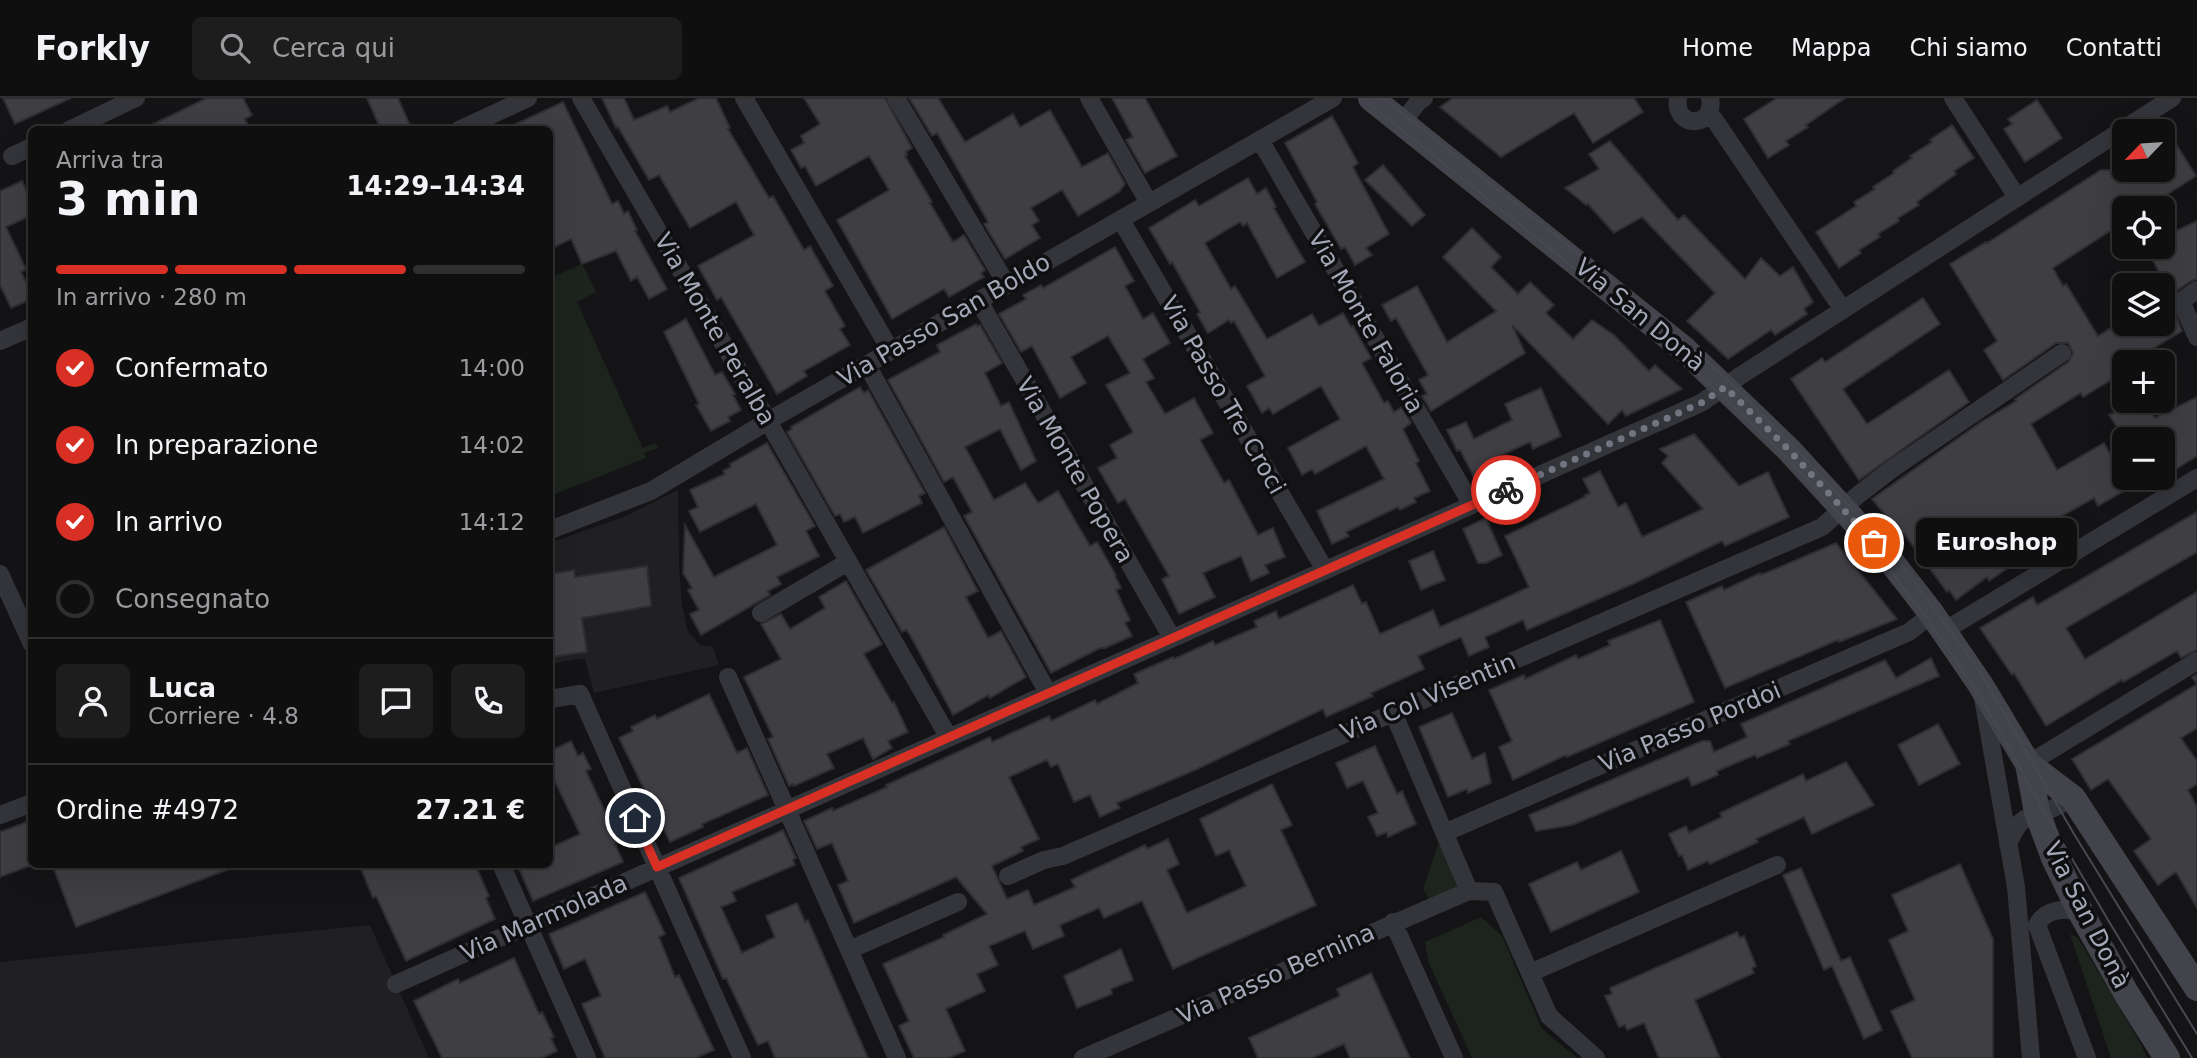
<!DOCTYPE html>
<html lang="it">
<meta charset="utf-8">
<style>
body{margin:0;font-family:"DejaVu Sans",sans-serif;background:#1d1d1e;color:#f1f3f6;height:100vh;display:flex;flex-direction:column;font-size:26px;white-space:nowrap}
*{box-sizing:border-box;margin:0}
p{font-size:23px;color:#9b9c9f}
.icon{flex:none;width:38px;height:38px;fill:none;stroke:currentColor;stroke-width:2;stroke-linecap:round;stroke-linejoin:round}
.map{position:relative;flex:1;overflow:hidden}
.drawer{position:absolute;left:28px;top:28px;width:525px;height:742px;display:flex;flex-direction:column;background:#0f0f10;border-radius:10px;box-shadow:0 7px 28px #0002,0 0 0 2px #2f2f30}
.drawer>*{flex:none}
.needle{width:46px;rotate:245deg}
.tools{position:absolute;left:2112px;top:21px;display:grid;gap:14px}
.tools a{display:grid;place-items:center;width:63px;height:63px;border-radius:10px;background:#0f0f10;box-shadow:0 7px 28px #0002,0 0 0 2px #2f2f30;font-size:35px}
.pin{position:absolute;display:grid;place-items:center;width:60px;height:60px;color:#fff;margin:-30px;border:4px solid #fff;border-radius:50%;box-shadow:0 2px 7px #0007}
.courier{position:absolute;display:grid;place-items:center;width:70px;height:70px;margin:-35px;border:5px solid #d93025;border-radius:50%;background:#fff;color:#222;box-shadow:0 2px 9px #0007}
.bubble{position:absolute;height:49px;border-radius:10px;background:#0f0f10;box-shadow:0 7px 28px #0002,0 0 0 2px #2f2f30;font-size:23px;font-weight:800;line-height:49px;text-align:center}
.head em{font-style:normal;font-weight:800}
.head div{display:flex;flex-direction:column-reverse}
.head{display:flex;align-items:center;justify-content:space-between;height:119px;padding:0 28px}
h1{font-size:46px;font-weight:800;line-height:52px}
.bar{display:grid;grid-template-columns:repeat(4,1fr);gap:10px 7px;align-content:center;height:84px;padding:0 28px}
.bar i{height:9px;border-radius:5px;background:#2f2f30}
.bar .on{background:#d93025}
.bar p{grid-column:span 4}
.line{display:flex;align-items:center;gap:18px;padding:0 28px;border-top:2px solid #2f2f30}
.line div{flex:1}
.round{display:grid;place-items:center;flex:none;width:74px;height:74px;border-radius:10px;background:#1d1d1e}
ol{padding:0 28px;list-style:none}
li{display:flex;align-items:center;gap:21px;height:77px}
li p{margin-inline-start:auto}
li .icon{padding:7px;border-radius:50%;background:#d93025;color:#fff;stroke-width:4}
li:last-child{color:#9b9c9f}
li i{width:38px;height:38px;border:4px solid #2f2f30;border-radius:50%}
header{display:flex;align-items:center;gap:42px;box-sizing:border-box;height:98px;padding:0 35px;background:#0f0f10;border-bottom:2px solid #2f2f30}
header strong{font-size:33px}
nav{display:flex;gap:38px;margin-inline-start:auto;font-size:24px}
.search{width:490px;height:63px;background:#1d1d1e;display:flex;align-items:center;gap:18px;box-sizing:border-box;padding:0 24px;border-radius:10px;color:#9b9c9f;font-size:26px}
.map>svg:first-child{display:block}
.built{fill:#202023}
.green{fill:#1c241d}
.building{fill:#3e3e43;stroke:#2e2e32;stroke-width:2}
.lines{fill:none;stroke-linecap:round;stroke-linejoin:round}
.minor{stroke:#34353b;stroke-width:18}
.secondary{stroke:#42434b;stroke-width:26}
.tram{stroke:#474850;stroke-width:2}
.done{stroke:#72747f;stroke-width:7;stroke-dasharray:0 12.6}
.route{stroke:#d93025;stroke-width:9}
.labels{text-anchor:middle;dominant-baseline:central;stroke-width:7;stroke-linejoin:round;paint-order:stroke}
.street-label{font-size:24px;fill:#a4a8b7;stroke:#0f0f11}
</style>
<header>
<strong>Forkly</strong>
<div class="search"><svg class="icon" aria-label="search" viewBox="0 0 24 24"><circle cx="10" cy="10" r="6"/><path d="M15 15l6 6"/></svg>Cerca qui</div>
<nav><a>Home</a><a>Mappa</a><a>Chi siamo</a><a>Contatti</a></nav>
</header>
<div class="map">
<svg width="2197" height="960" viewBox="0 0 2197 960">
<rect width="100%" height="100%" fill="#141416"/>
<path class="built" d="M678 392 679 466 682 508 688 534 700 547 713 549 719 567 594 595 585 560 550 566V445L626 418Z
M370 827 429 960H0V864Z"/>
<path class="green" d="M582 166 596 194 577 204 643 350 655 345 658 350 644 355 646 360 550 398V180Z
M1444 735 1469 793 1431 804 1423 791 1437 749Z
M1481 819 1502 838 1542 931 1577 960H1472L1428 863 1425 844Z
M2070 836 2078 840 2141 946 2147 960H2111Z"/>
<path class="building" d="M3 0H71L15 26Z
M207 0H243L252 17 245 21 250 32H141Z
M367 0H398L412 32H381Z
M602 0H624L634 22 667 8 670 14 699 0H716L730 30 728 31 769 100 773 98 804 152 810 148 833 188 825 193 845 228 840 231 850 247 804 273 807 278 777 296 721 199 717 202 698 168 754 137 736 104 690 130 659 77 649 82 618 29 616 30Z
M804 0H885L912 50 906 54 907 57 905 58 932 104 930 105 953 144 964 137 985 172 981 175 984 179 949 199 944 191 892 221 837 122 889 92 869 58 816 88 805 68 801 70 791 52 804 45 801 38 820 26Z
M909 0H938L965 44 1013 16 1020 29 1050 12 1082 69 1108 55 1125 86 1119 94 1078 118 1062 92 1031 110 1039 123 1032 127 1040 140 1005 161 984 126 988 124 937 35 932 38Z
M1112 0H1145L1177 58 1145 75 1126 42 1133 39Z
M1453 0H1634L1643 14 1593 45 1574 15 1501 59 1440 9Z
M1777 0H1845L1806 27 1808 29 1786 43 1789 47 1768 60 1744 21Z
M2037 2 2062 40 2025 64 2004 31 2012 26 2008 21Z
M563 4 612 106 618 103 624 116 628 113 637 132 635 133 667 191 649 201 637 179 631 183 616 153 582 166 571 141 550 151V32H503Z
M1332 18 1358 65 1353 69 1389 136 1366 150 1372 157 1355 167 1345 149 1341 151 1315 106 1317 104 1285 45Z
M2163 25 2196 78 2146 110H2124V124L2053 170 2063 188 2066 186 2098 238 2117 226H2163V182L2147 151 2163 149V143L2173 139 2171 135 2197 123V181L2191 183 2175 194 2170 202 2182 233 2146 255 2152 264H2124V274L2083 299 2081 295 2031 326 2057 372 2104 345 2129 390 2098 408 2094 400 2053 423 2064 441 2034 458 2031 454 1989 483 1987 479 1956 502 1949 492 1947 494 1904 436 1902 437 1872 401 1981 324 2016 303 2015 301 2068 264 2073 255 2068 245H2056L2003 282 1984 252 1997 243 1950 166 1986 144 1987 145 2101 72H2163Z
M1952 27 1974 60 1954 73 1956 76 1917 104 1919 107 1898 120 1899 123 1878 136 1880 139 1859 152 1861 155 1839 170 1816 134 1856 108 1854 104 1875 91 1873 89 1894 75 1893 73 1912 60 1910 58 1932 44 1930 42Z
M1610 43 1678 122 1684 117 1745 181 1761 160 1780 178 1793 169 1813 204 1804 211 1807 216 1775 237 1771 232 1728 261 1687 223 1715 195 1642 119 1614 135 1588 106 1586 107 1565 90 1599 71 1589 56Z
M1383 67 1425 117 1412 128 1365 82Z
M1248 80 1257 96 1266 90 1276 109 1274 110 1305 164 1277 180 1247 125 1243 128 1240 124 1205 145 1231 191 1235 188 1267 241 1312 216 1319 228 1343 215 1351 229 1353 228 1371 260 1362 265 1384 305 1388 303 1394 314 1402 309 1411 325 1403 331 1419 363 1416 365 1430 393 1414 400 1416 404 1400 412 1398 409 1346 434 1349 438 1332 446 1317 413 1384 381 1366 348 1315 376 1312 371 1302 377 1288 350 1340 321 1321 288 1273 316 1269 310 1262 315 1247 288 1265 278 1234 223 1231 225 1229 222 1208 235 1197 216 1200 214 1172 164 1170 166 1149 130 1195 102 1199 108Z
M22 83 32 105V117L6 129 26 171 21 174 32 196V201L11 210 0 187V93Z
M1472 130 1501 159 1491 169 1518 196 1530 184 1554 207 1546 215 1573 241 1592 222 1614 237 1649 273 1655 267 1682 291 1626 318 1622 312 1608 326 1512 227 1525 255 1431 313 1422 298 1427 296 1419 282 1428 277 1396 220 1391 223 1382 207 1417 188 1447 244 1496 213 1443 159Z
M1115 149 1134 183 1125 188 1143 221 1153 215 1170 245 1143 261 1154 280 1146 284 1165 316 1194 300 1213 335 1200 342 1224 385 1229 382 1258 437 1273 430 1285 459 1265 467 1269 475 1251 483 1241 458 1203 475 1215 499 1179 516 1162 481 1169 478 1125 401 1118 405 1098 370 1117 360 1110 347 1133 334 1106 287 1130 275 1108 238 1071 259 1086 285 1060 300 1032 248 1021 254 999 216 1026 201 1023 197 1041 187 1043 190Z
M1923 200 1940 226 1843 291 1867 326 1949 272 1969 304 1859 382 1791 281 1822 260 1825 264Z
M686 221 715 277 722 274 735 296 733 297 741 312 728 319 730 323 711 333 696 307 699 306 664 234Z
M976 226 977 228 980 227 1002 265 985 275 1001 308 1009 304 1036 363 1021 372 1000 331 965 349 994 402 1025 385 1038 405 1058 393 1090 448 1097 444 1116 477 1115 478 1121 490 1116 492 1130 522 1125 525 1132 538 1105 550H1100L1051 575 964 418 972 414 953 379 944 384 888 282 940 254 937 247Z
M860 289 864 295 868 292 925 395 919 398 922 405 863 435 855 419 844 424 840 416 835 418 787 334 792 331 791 329Z
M1541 290 1561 338 1533 351 1530 344 1495 360 1500 369 1475 381 1460 352 1457 353 1447 332 1466 324 1474 341 1512 322 1505 306Z
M2197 299V358L2163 379V341H2125L2109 317 2138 303H2144L2155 320Z
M1694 336 1739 388 1768 374 1789 419 1725 448 1722 443 1635 485 1527 532 1523 522 1485 539 1489 549 1469 558 1461 539 1418 558 1424 571 1371 595 1373 598 1326 619 1323 611 1195 672 1117 705 1120 710 1100 719 1090 697 1074 704 1058 666 1051 669 1047 662 1009 679 1039 741 1021 749 1023 753 992 768 1007 801 1028 792 1034 807 1075 789 1071 782 1145 747 1147 751 1168 741 1179 766 1167 772 1187 815 1246 788 1229 752 1216 758 1200 721 1272 686 1292 727 1281 732 1316 807 1173 871 1142 803 1104 820 1099 810 1060 827 1064 838 1033 851 1025 833 989 848 998 867 977 876 985 893 946 911 965 953 949 960H914L899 928 909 923 883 866 944 839 943 837 987 816 956 779 854 825 838 787 848 783 832 745 817 751 804 723 832 710 833 713 887 689 886 687 990 639 992 644 1049 618 1051 623 1095 602 1097 606 1138 585 1134 576 1173 559 1174 561 1213 543 1215 547 1257 529 1254 523 1276 513 1279 521 1353 487 1362 506 1366 504 1380 536 1433 512 1440 529 1490 507 1529 489 1505 438 1585 399 1584 398 1590 395 1583 381 1600 373 1618 409 1626 405 1642 439 1703 411 1662 365 1668 358 1660 351Z
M767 345 815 428 806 433 819 458 777 479 781 486 768 493 770 497 701 537 690 516 699 512 688 492 692 490 683 475 685 427 714 479 777 447 756 406 700 434 689 413 698 409 690 392 725 376 723 373 731 369 730 366Z
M2197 414V454L2066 530 2085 561 2197 494V552L2181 560 2177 553 2123 584 2122 582 2046 628 2014 575 2012 577 1980 530 2033 499 2037 507Z
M1486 420 1502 457 1486 465H1478L1463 431Z
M944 429 978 493 966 499 988 540 1001 533 1026 579 990 600 989 597 953 617 910 537 906 532 902 534 866 472Z
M1836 445 1897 521 1839 544 1838 542 1725 590 1686 504 1722 488 1724 492 1760 475 1761 477Z
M1433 453 1445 482 1421 492 1409 463Z
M647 468 651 508 582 520 587 554 550 559V476L574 472 575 479Z
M846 483 882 546 864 556 892 605 894 604 908 634 888 643 892 650 873 661 863 640 827 656 834 670 794 688 793 686 789 688 768 641 773 639 744 579 781 561 761 526 781 516 790 531 825 510 819 499Z
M1660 522 1694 604 1567 659 1566 657 1513 682 1499 649 1512 643 1489 592 1524 577 1525 581 1576 557 1578 561 1610 547 1608 543Z
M1931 560 1939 578 1788 643 1790 646 1757 660 1755 657 1717 673 1718 677 1692 688 1688 679 1572 727 1536 733 1529 717 1702 643H1710L1714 654 1747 639 1741 626 1885 562 1896 580Z
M2197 576V630L2181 640 2197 663V686L2188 692 2197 709V810L2176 774 2158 787 2134 753 2151 741 2108 681 2091 692 2072 661 2197 586 2192 579Z
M709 596 737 655 747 650 768 697 702 726 703 729 670 744 619 640 633 633 631 629 655 617 657 621Z
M1452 615 1472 661 1485 655 1491 685 1468 695 1467 691 1448 699 1419 629Z
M1938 626 1960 666 1919 687 1898 647Z
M571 643 578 658 583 655 591 671 586 673 619 744 615 746 623 764 533 803 517 766H550V750L580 736 550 673V653Z
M1375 648 1397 696 1402 693 1416 726 1388 739 1387 734 1377 738 1368 719 1378 715 1363 683 1347 690 1336 665Z
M1846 664 1874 707 1812 736 1804 719 1756 741 1758 744 1710 766 1708 763 1688 772 1682 757 1679 758 1669 736 1686 728 1689 735 1722 719 1720 715 1803 676 1806 683Z
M32 722V767L0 779V734Z
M783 732 796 760 793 762 795 767 732 794 736 803 721 809 742 855 775 839 766 818 797 805 805 824 808 822 868 960H775L768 943 758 947 726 880 723 881 679 780Z
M1621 753 1639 794 1551 834 1529 786 1577 764 1581 772Z
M52 766H237V768L76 829Z
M359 766H475L489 798 486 800 495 821 406 863 376 798 373 800Z
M1960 766 1993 841V960H1912L1891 913 1915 902 1889 842 1908 833 1892 797Z
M1801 770 1841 863 1850 859 1882 932 1864 941 1832 868 1824 872 1783 777Z
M645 794 665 836 659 839 675 879 679 877 714 952 696 960H605L582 906 601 898 585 861 564 871 549 836Z
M1737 834 1740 840 1744 838 1756 868 1752 870 1754 875 1695 902 1720 960H1659L1644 925 1627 932 1625 927 1619 929 1605 898 1612 896 1610 890Z
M1121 851 1133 882 1111 891 1112 896 1077 910 1064 878Z
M514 860 539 916 542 914 554 939 551 940 557 953 542 960H442L414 903 458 881 460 885Z
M1371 875 1410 960H1350L1344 946 1312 960H1258L1249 940 1340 898 1337 891Z"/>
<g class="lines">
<path class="minor" d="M581 0 768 323 949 640
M744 0 891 253
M896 0 1007 187
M1089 0 1149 105
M1678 0C1673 31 1716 31 1710 0
M1953 0 2017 99
M1709 16 1714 21 1843 212
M1402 25 1418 4 1424 0
M69 32 136 0
M459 32 528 0
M1260 42 1472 407
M12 58 32 49
M1121 122 1325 472
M2197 192 2181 203 2197 239
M979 203 1172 540
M0 243 32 229
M867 267 1048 595
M550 432 651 393 768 323 1333 0
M0 476 32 546
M761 515 848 464
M1944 533 2197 380
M728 579 897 960
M1983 600 2016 789 2031 960
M550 601 580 596 742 960
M1393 614 1469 793
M2028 666 2197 563
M0 717 32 705
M1444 735 1909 534 1932 516
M2008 746C2019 722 2021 720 2046 713 2055 710 2064 704 2073 700
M501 766 587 960
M1008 778 1044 762 1063 758 1822 429 1858 397 1892 371 2062 255
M2081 815C2066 809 2045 811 2037 827L2087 960
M1393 824 1454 960
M849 852 958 804
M1530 875 1777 767
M396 886 1701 305 1740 278 2172 0
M1083 960 1469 793 1494 794 1549 918 1596 960"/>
<path class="secondary" d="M1371 0 1685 252 1789 352 1890 462 1932 516 1980 586 2028 666 2037 714 2054 760 2081 815 2126 895 2167 960
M2028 666 2073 700 2197 890"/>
<path class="tram" d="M1362 0 1609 198 1718 294 1784 357 1885 466 1927 520 1983 603 2044 713 2108 822 2192 960
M1383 0 1619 188 1690 248 1731 285 1793 348 1895 457 1980 574 2074 736 2197 936"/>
</g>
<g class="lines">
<path class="done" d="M1506 392 1701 305 1725 289 1789 352 1874 445"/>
<path class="route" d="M635 720 657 769 1506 392"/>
</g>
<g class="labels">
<g class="street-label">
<text transform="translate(1640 217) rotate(40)">Via San Donà</text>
<text transform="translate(944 222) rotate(-30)">Via Passo San Boldo</text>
<text transform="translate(1366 224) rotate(60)">Via Monte Faloria</text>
<text transform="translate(715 231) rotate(60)">Via Monte Peralba</text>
<text transform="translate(1223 297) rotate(60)">Via Passo Tre Croci</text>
<text transform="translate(1075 372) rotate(60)">Via Monte Popera</text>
<text transform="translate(1428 599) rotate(-23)">Via Col Visentin</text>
<text transform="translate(1690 629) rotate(-23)">Via Passo Pordoi</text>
<text transform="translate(2087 817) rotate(63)">Via San Donà</text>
<text transform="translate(544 820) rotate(-24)">Via Marmolada</text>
<text transform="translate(1276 876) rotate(-24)">Via Passo Bernina</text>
</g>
</g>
</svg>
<div class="tools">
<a><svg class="needle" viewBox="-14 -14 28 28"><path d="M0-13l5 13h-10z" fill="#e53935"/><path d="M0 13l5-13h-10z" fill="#9b9c9f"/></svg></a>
<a><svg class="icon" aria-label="locate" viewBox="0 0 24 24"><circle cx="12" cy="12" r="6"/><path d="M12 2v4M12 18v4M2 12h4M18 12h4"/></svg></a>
<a><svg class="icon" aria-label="layers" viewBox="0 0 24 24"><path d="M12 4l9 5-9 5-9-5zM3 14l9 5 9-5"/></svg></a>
<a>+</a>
<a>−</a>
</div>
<div class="pin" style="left:1874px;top:445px;background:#ea580c"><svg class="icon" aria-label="bag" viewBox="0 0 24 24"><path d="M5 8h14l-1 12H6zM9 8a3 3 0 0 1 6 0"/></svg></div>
<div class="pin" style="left:635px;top:720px;background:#1f2937"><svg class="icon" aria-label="home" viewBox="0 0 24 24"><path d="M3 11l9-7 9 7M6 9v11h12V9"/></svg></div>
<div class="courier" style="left:1506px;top:392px"><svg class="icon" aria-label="bike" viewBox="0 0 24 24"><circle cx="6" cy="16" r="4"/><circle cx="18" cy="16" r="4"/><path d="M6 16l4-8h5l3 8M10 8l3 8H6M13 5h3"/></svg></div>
<div class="bubble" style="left:1916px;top:420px;width:161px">Euroshop</div>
<section class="drawer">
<div class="head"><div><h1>3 min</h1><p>Arriva tra</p></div><em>14:29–14:34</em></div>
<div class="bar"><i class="on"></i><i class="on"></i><i class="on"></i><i></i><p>In arrivo · 280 m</p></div>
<ol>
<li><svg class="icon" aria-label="check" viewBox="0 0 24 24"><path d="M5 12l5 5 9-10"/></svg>Confermato<p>14:00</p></li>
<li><svg class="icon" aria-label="check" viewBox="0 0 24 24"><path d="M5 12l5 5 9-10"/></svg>In preparazione<p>14:02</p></li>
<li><svg class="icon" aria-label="check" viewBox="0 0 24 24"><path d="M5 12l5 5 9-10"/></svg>In arrivo<p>14:12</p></li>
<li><i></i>Consegnato</li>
</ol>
<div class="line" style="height:126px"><a class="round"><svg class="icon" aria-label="person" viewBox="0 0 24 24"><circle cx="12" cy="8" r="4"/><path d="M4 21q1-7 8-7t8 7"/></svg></a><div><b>Luca</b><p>Corriere · 4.8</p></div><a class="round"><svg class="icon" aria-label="chat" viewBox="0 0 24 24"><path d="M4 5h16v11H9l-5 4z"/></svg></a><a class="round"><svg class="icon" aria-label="phone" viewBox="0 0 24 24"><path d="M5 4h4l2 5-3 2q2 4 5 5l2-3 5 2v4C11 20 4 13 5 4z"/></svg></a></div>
<div class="line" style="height:91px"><div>Ordine #4972</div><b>27.21 €</b></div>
</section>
</div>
